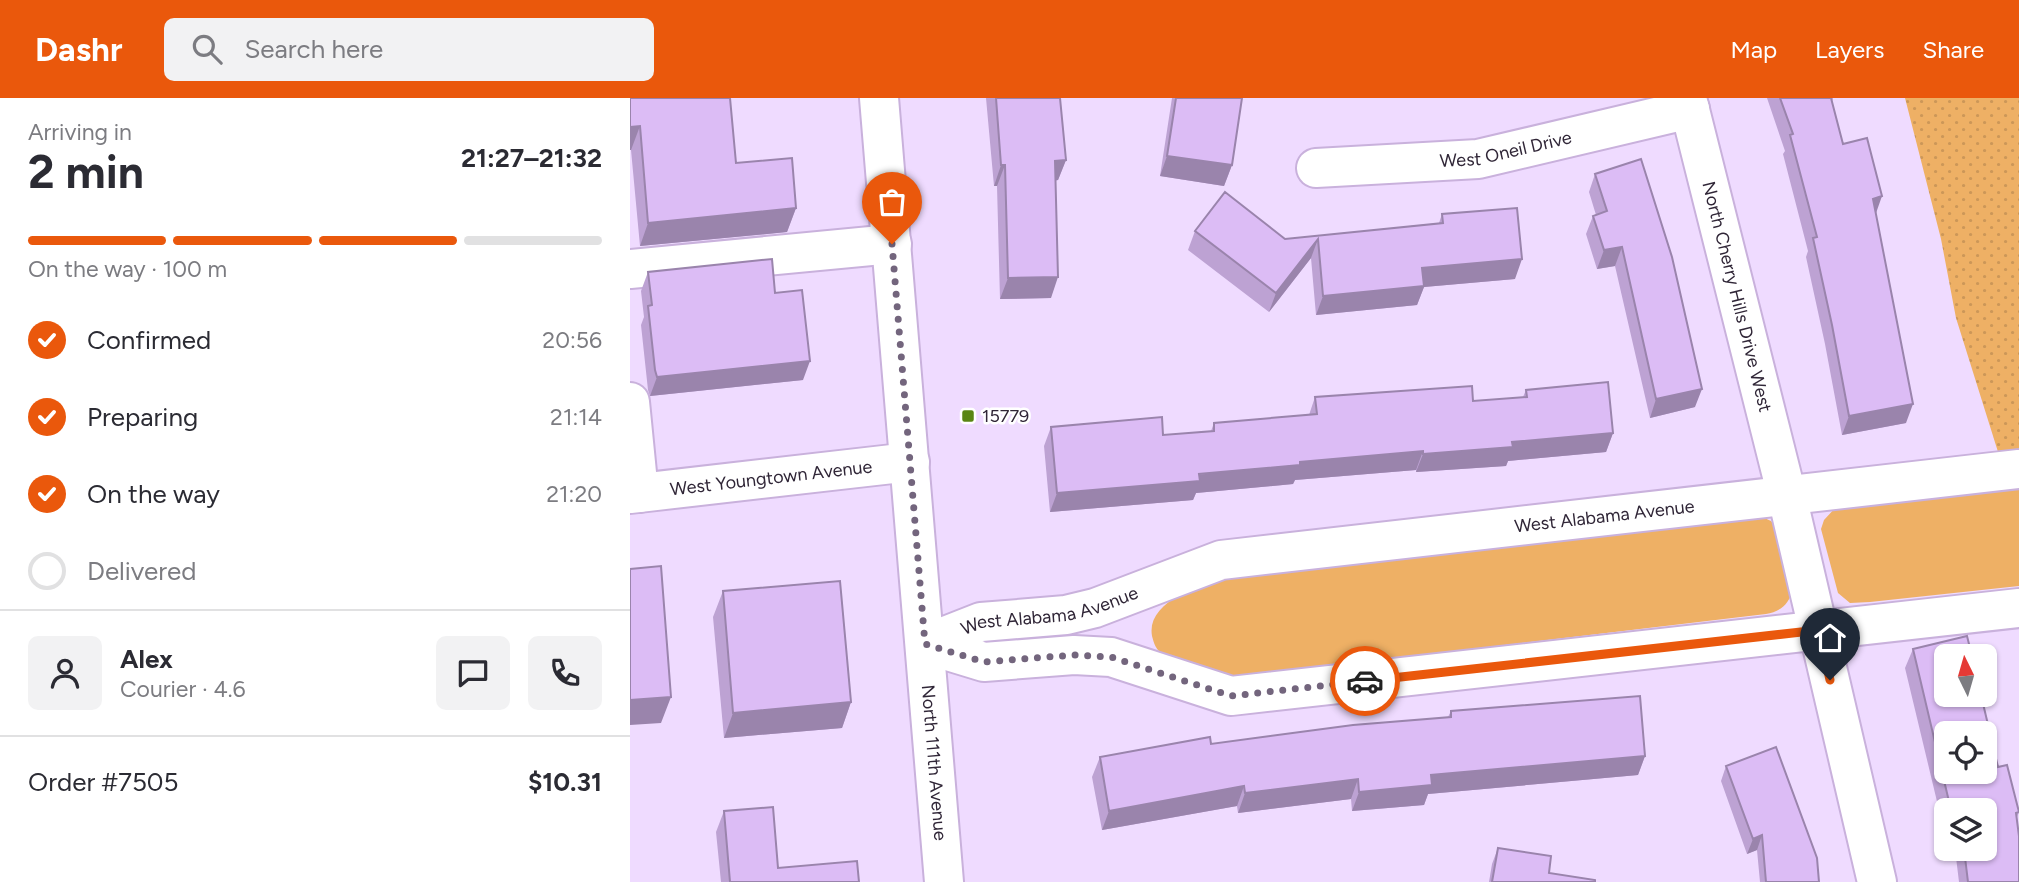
<!DOCTYPE html>
<meta charset="utf-8">
<style>
body{margin:0;font-family:Figtree,sans-serif;background:#f2f2f3;color:#2b2b33;height:100vh;display:flex;flex-direction:column;font-size:26px;white-space:nowrap}
*{box-sizing:border-box;margin:0}
p{font-size:23px;color:#7c7c81}
.icon{flex:none;width:38px;height:38px;fill:none;stroke:currentColor;stroke-width:2;stroke-linecap:round;stroke-linejoin:round}
.map{position:relative;flex:1;overflow:hidden}
.details{display:flex;flex-direction:column;background:#fff;width:630px}
.details>*{flex:none}
.needle{width:46px;rotate:355deg}
.controls{position:absolute;left:1304px;top:546px;display:grid;gap:14px}
.controls a{display:grid;place-items:center;width:63px;height:63px;border-radius:10px;background:#fff;box-shadow:0 2px 5px #0004;font-size:35px}
.pin{position:absolute;display:grid;place-items:center;width:60px;height:60px;color:#fff;margin:-72px -30px;border-radius:50% 50% 50% 0;rotate:-45deg;box-shadow:0 0 7px #0007}
.pin .icon{rotate:45deg}
.courier{position:absolute;display:grid;place-items:center;width:70px;height:70px;margin:-35px;border:5px solid #ea580c;border-radius:50%;background:#fff;color:#222;box-shadow:0 2px 9px #0007}
.headline em{font-style:normal;font-weight:700}
.headline div{display:flex;flex-direction:column-reverse}
.headline{display:flex;align-items:center;justify-content:space-between;height:119px;padding:0 28px}
h1{font-size:46px;font-weight:700;line-height:52px}
.bar{display:grid;grid-template-columns:repeat(4,1fr);gap:10px 7px;align-content:center;height:84px;padding:0 28px}
.bar i{height:9px;border-radius:5px;background:#e1e1e2}
.bar .on{background:#ea580c}
.bar p{grid-column:span 4}
.line{display:flex;align-items:center;gap:18px;padding:0 28px;border-top:2px solid #e1e1e2}
.line div{flex:1}
.round{display:grid;place-items:center;flex:none;width:74px;height:74px;border-radius:10px;background:#f2f2f3}
ol{padding:0 28px;list-style:none}
li{display:flex;align-items:center;gap:21px;height:77px}
li p{margin-inline-start:auto}
li .icon{padding:7px;border-radius:50%;background:#ea580c;color:#fff;stroke-width:4}
li:last-child{color:#7c7c81}
li i{width:38px;height:38px;border:4px solid #e1e1e2;border-radius:50%}
header{display:flex;align-items:center;gap:42px;box-sizing:border-box;height:98px;padding:0 35px;background:#ea580c;color:#fff}
header strong{font-size:33px}
nav{display:flex;gap:38px;margin-inline-start:auto;font-size:24px}
.search{width:490px;height:63px;background:#f2f2f3;display:flex;align-items:center;gap:18px;box-sizing:border-box;padding:0 24px;border-radius:10px;color:#7c7c81;font-size:26px}
main{display:flex;flex:1;min-height:0}
.map>svg:first-child{display:block}
.grass{fill:url(#grass-dots)}
.park{fill:#eeb065}
.lines{fill:none;stroke-linecap:round;stroke-linejoin:round}
.minor-casing{stroke:#c9b1dc;stroke-width:42}
.minor{stroke:#fff;stroke-width:38}
.wall{fill:#bda2d3}
.shaded-wall{fill:#9a84ac}
.building{fill:#dcbcf5;stroke:#9a84ac;stroke-width:2;fill-rule:evenodd}
.done{stroke:#73657d;stroke-width:7;stroke-dasharray:0 12.6}
.route{stroke:#ea580c;stroke-width:9}
.poi-dot{fill:#598513;stroke:#fff;stroke-width:2.5}
.labels{text-anchor:middle;dominant-baseline:central;stroke-width:5;stroke-linejoin:round;paint-order:stroke}
.street-label{font-size:18px;fill:#302637;stroke:#fff}
.poi-label{font-size:18px;fill:#302637;stroke:#fff;text-anchor:start}
</style>
<header>
<strong>Dashr</strong>
<div class="search"><svg class="icon" aria-label="search" viewBox="0 0 24 24"><circle cx="10" cy="10" r="6"/><path d="M15 15l6 6"/></svg>Search here</div>
<nav><a>Map</a><a>Layers</a><a>Share</a></nav>
</header>
<main>
<section class="details">
<div class="headline"><div><h1>2 min</h1><p>Arriving in</p></div><em>21:27–21:32</em></div>
<div class="bar"><i class="on"></i><i class="on"></i><i class="on"></i><i></i><p>On the way · 100 m</p></div>
<ol>
<li><svg class="icon" aria-label="check" viewBox="0 0 24 24"><path d="M5 12l5 5 9-10"/></svg>Confirmed<p>20:56</p></li>
<li><svg class="icon" aria-label="check" viewBox="0 0 24 24"><path d="M5 12l5 5 9-10"/></svg>Preparing<p>21:14</p></li>
<li><svg class="icon" aria-label="check" viewBox="0 0 24 24"><path d="M5 12l5 5 9-10"/></svg>On the way<p>21:20</p></li>
<li><i></i>Delivered</li>
</ol>
<div class="line" style="height:126px"><a class="round"><svg class="icon" aria-label="person" viewBox="0 0 24 24"><circle cx="12" cy="8" r="4"/><path d="M4 21q1-7 8-7t8 7"/></svg></a><div><b>Alex</b><p>Courier · 4.6</p></div><a class="round"><svg class="icon" aria-label="chat" viewBox="0 0 24 24"><path d="M4 5h16v11H9l-5 4z"/></svg></a><a class="round"><svg class="icon" aria-label="phone" viewBox="0 0 24 24"><path d="M5 4h4l2 5-3 2q2 4 5 5l2-3 5 2v4C11 20 4 13 5 4z"/></svg></a></div>
<div class="line" style="height:91px"><div>Order #7505</div><b>$10.31</b></div>
</section>
<div class="map">
<svg width="1389" height="784" viewBox="0 0 1389 784">
<defs>
<pattern id="grass-dots" width="8" height="8" patternUnits="userSpaceOnUse" patternTransform="scale(1.75)"><rect width="8" height="8" fill="#eeb065"/><path d="M2 2h.1M6 6h.1" fill="none" stroke="#cc9758" stroke-width="1.8" stroke-linecap="round"/></pattern>
</defs>
<rect width="100%" height="100%" fill="#efdbff"/>
<path class="grass" d="M1275 0H1389V371L1374 373 1326 220 1311 141Z"/>
<path class="park" d="M1389 385V488L1240 504 1220 505 1208 495 1191 431 1194 422 1207 408Z
M1130 418 1141 423 1147 430C1150 443 1162 480 1162 490 1161 506 1149 514 1136 516L615 578H600L532 556C526 551 524 546 522 538 516 504 569 488 592 478Z"/>
<g class="lines">
<defs>
<g id="minor">
<path id="s1" d="M249 0 314 784"/>
<path id="s2" d="M1057 0 1157 398 1247 784"/>
<path id="s3" d="M686 70 848 61 1060 11"/>
<path d="M0 171 262 146"/>
<path d="M0 304 9 395"/>
<path id="s4" d="M0 396 280 364"/>
<path id="s5" d="M295 546 351 524 436 517 465 510 591 462 1389 371"/>
<path d="M295 546 354 564 444 557 481 559 601 598 1389 510"/>
</g>
</defs>
<use href="#minor" class="minor-casing"/>
<use href="#minor" class="minor"/>
</g>
<path class="wall" d="M0 0 106 65 166 110 157 134 10 148 1 52Z
M356 0H430L436 62 428 82 425 83 421 200 370 201 367 88H364Z
M542 0H612L602 67 594 88 530 78Z
M1137 0H1203L1202 4 1213 46 1246 115 1276 325 1212 337 1195 246 1176 159 1178 153 1153 56 1155 53Z
M965 76 1065 309 1020 320 985 168 967 171 956 136 963 118 966 117 959 94Z
M812 116 885 181 794 189 787 207 686 217 681 160 639 214 558 152 565 133 655 141 809 125Z
M18 174 145 195 173 282 20 298 18 292 11 227 14 219 11 193Z
M896 292 983 335 976 354 878 363 876 368 786 374V372L665 382 663 386 566 395 563 402 420 414 414 348 421 329 533 337 581 333 584 325 679 317 685 299 843 303 893 299Z
M93 493 221 604 212 630 94 640 83 519Z
M1283 551 1368 669 1389 714 1387 719 1389 784H1329L1325 751H1354V712H1316V741L1275 570Z
M821 613 1015 658 1008 677 798 696 794 707 722 713 721 701 608 715 607 708 472 732 462 679 470 659 818 619Z
M1096 668 1189 784H1130L1127 752 1117 756 1091 683Z
M94 713 148 770 229 784H91L86 734Z
M868 750 919 775 965 784H859L862 766Z"/>
<path class="shaded-wall" d="M10 28 1 52H0V29Z
M537 58 602 67 594 88 530 78Z
M436 62 428 82 417 83 425 63Z
M371 67H375L367 88H364Z
M1252 98 1245 118 1243 101Z
M166 110 157 134 10 148 18 125Z
M688 141 681 160 639 214 646 195Z
M992 149 985 168 967 171 974 152Z
M892 161 885 181 794 189 787 207 686 217 693 198 792 170Z
M428 179 421 200 370 201 378 180Z
M180 263 173 282 20 298 27 279Z
M1072 291 1065 309 1020 320 1026 301Z
M1283 306 1276 325 1212 337 1219 318Z
M983 335 976 354 878 363 876 368 786 374 793 356 882 344Z
M793 353 786 372 665 382 663 386 566 395 563 402 420 414 427 395 670 364Z
M41 599 31 625 0 627V602Z
M221 604 212 630 94 640 103 615Z
M1015 658 1008 677 798 696 794 707 722 713 729 694 801 677Z
M728 681 721 701 608 715 615 695Z
M614 688 607 708 472 732 479 713Z
M1132 737 1127 752 1117 756 1123 741Z"/>
<path class="building" d="M0 0H100L106 65 162 60 166 110 18 125 10 28 0 29Z
M366 0H430L436 62 425 63 428 179 378 180 375 67H371Z
M546 0H612L602 67 537 58Z
M1150 0H1201L1213 46 1237 40 1252 98 1243 101 1283 306 1219 318 1202 227 1183 140 1187 139 1160 37 1163 36Z
M1011 61 1042 159 1072 291 1026 301 992 149 974 152 963 118 977 113 965 76Z
M595 94 655 141 813 125 812 116 887 110 892 161 792 170 794 188 693 198 688 141 646 195 565 133Z
M142 161 145 195 172 192 180 263 27 279 25 272 18 208 22 207 18 174Z
M978 284 983 335 882 344 883 349 793 356V353L670 364V367L569 376 570 383 427 395 421 329 532 319 533 337 584 333V325L687 316 685 299 842 288 843 303 897 299 896 292Z
M31 468 41 599 0 602V471Z
M210 483 221 604 103 615 93 493Z
M1337 538 1342 558H1316V597H1351L1368 669 1377 667 1389 714 1386 715 1389 738V784H1338L1334 751H1354V712H1321L1283 551ZM1316 635H1354V674H1316Z
M1010 598 1015 658 801 677 802 687 729 694 728 681 615 695 614 688 479 713 470 659 580 639 581 646 723 627 821 619V613Z
M1146 649 1187 760 1189 784H1136L1132 737 1123 741 1096 668Z
M143 709 148 770 227 763 229 784H100L94 713Z
M868 750 921 758 919 775 965 782V784H862Z"/>
<g class="lines">
<path class="done" d="M262 146 295 546 354 564 444 557 481 559 601 598 735 583"/>
<path class="route" d="M735 583 1189 532 1200 582"/>
</g>
<rect class="poi-dot" x="331" y="311" width="14" height="14" rx="3.5"/>
<g class="labels">
<g class="street-label">
<text stroke="none"><textPath href="#s3" startOffset="191">West Oneil Drive</textPath></text>
<text stroke="none"><textPath href="#s2" startOffset="205">North Cherry Hills Drive West</textPath></text>
<text stroke="none"><textPath href="#s4" startOffset="142">West Youngtown Avenue</textPath></text>
<text stroke="none"><textPath href="#s5" startOffset="696">West Alabama Avenue</textPath></text>
<text stroke="none"><textPath href="#s5" startOffset="130">West Alabama Avenue</textPath></text>
<text stroke="none"><textPath href="#s1" startOffset="667">North 111th Avenue</textPath></text>
</g>
<g class="poi-label">
<text x="352" y="318">15779</text>
</g>
</g>
</svg>
<div class="controls">
<a><svg class="needle" viewBox="-14 -14 28 28"><path d="M0-13l5 13h-10z" fill="#e53935"/><path d="M0 13l5-13h-10z" fill="#7c7c81"/></svg></a>
<a><svg class="icon" aria-label="locate" viewBox="0 0 24 24"><circle cx="12" cy="12" r="6"/><path d="M12 2v4M12 18v4M2 12h4M18 12h4"/></svg></a>
<a><svg class="icon" aria-label="layers" viewBox="0 0 24 24"><path d="M12 4l9 5-9 5-9-5zM3 14l9 5 9-5"/></svg></a>
</div>
<div class="pin" style="left:262px;top:146px;background:#ea580c"><svg class="icon" aria-label="bag" viewBox="0 0 24 24"><path d="M5 8h14l-1 12H6zM9 8a3 3 0 0 1 6 0"/></svg></div>
<div class="pin" style="left:1200px;top:582px;background:#1f2937"><svg class="icon" aria-label="home" viewBox="0 0 24 24"><path d="M3 11l9-7 9 7M6 9v11h12V9"/></svg></div>
<div class="courier" style="left:735px;top:583px"><svg class="icon" aria-label="car" viewBox="0 0 24 24"><path d="M5 17H2v-5l4-1 3-4h7l3 4 3 1v5h-3M9 17h6M6 11h13"/><circle cx="7" cy="17" r="2"/><circle cx="17" cy="17" r="2"/></svg></div>
</div>
</main>
